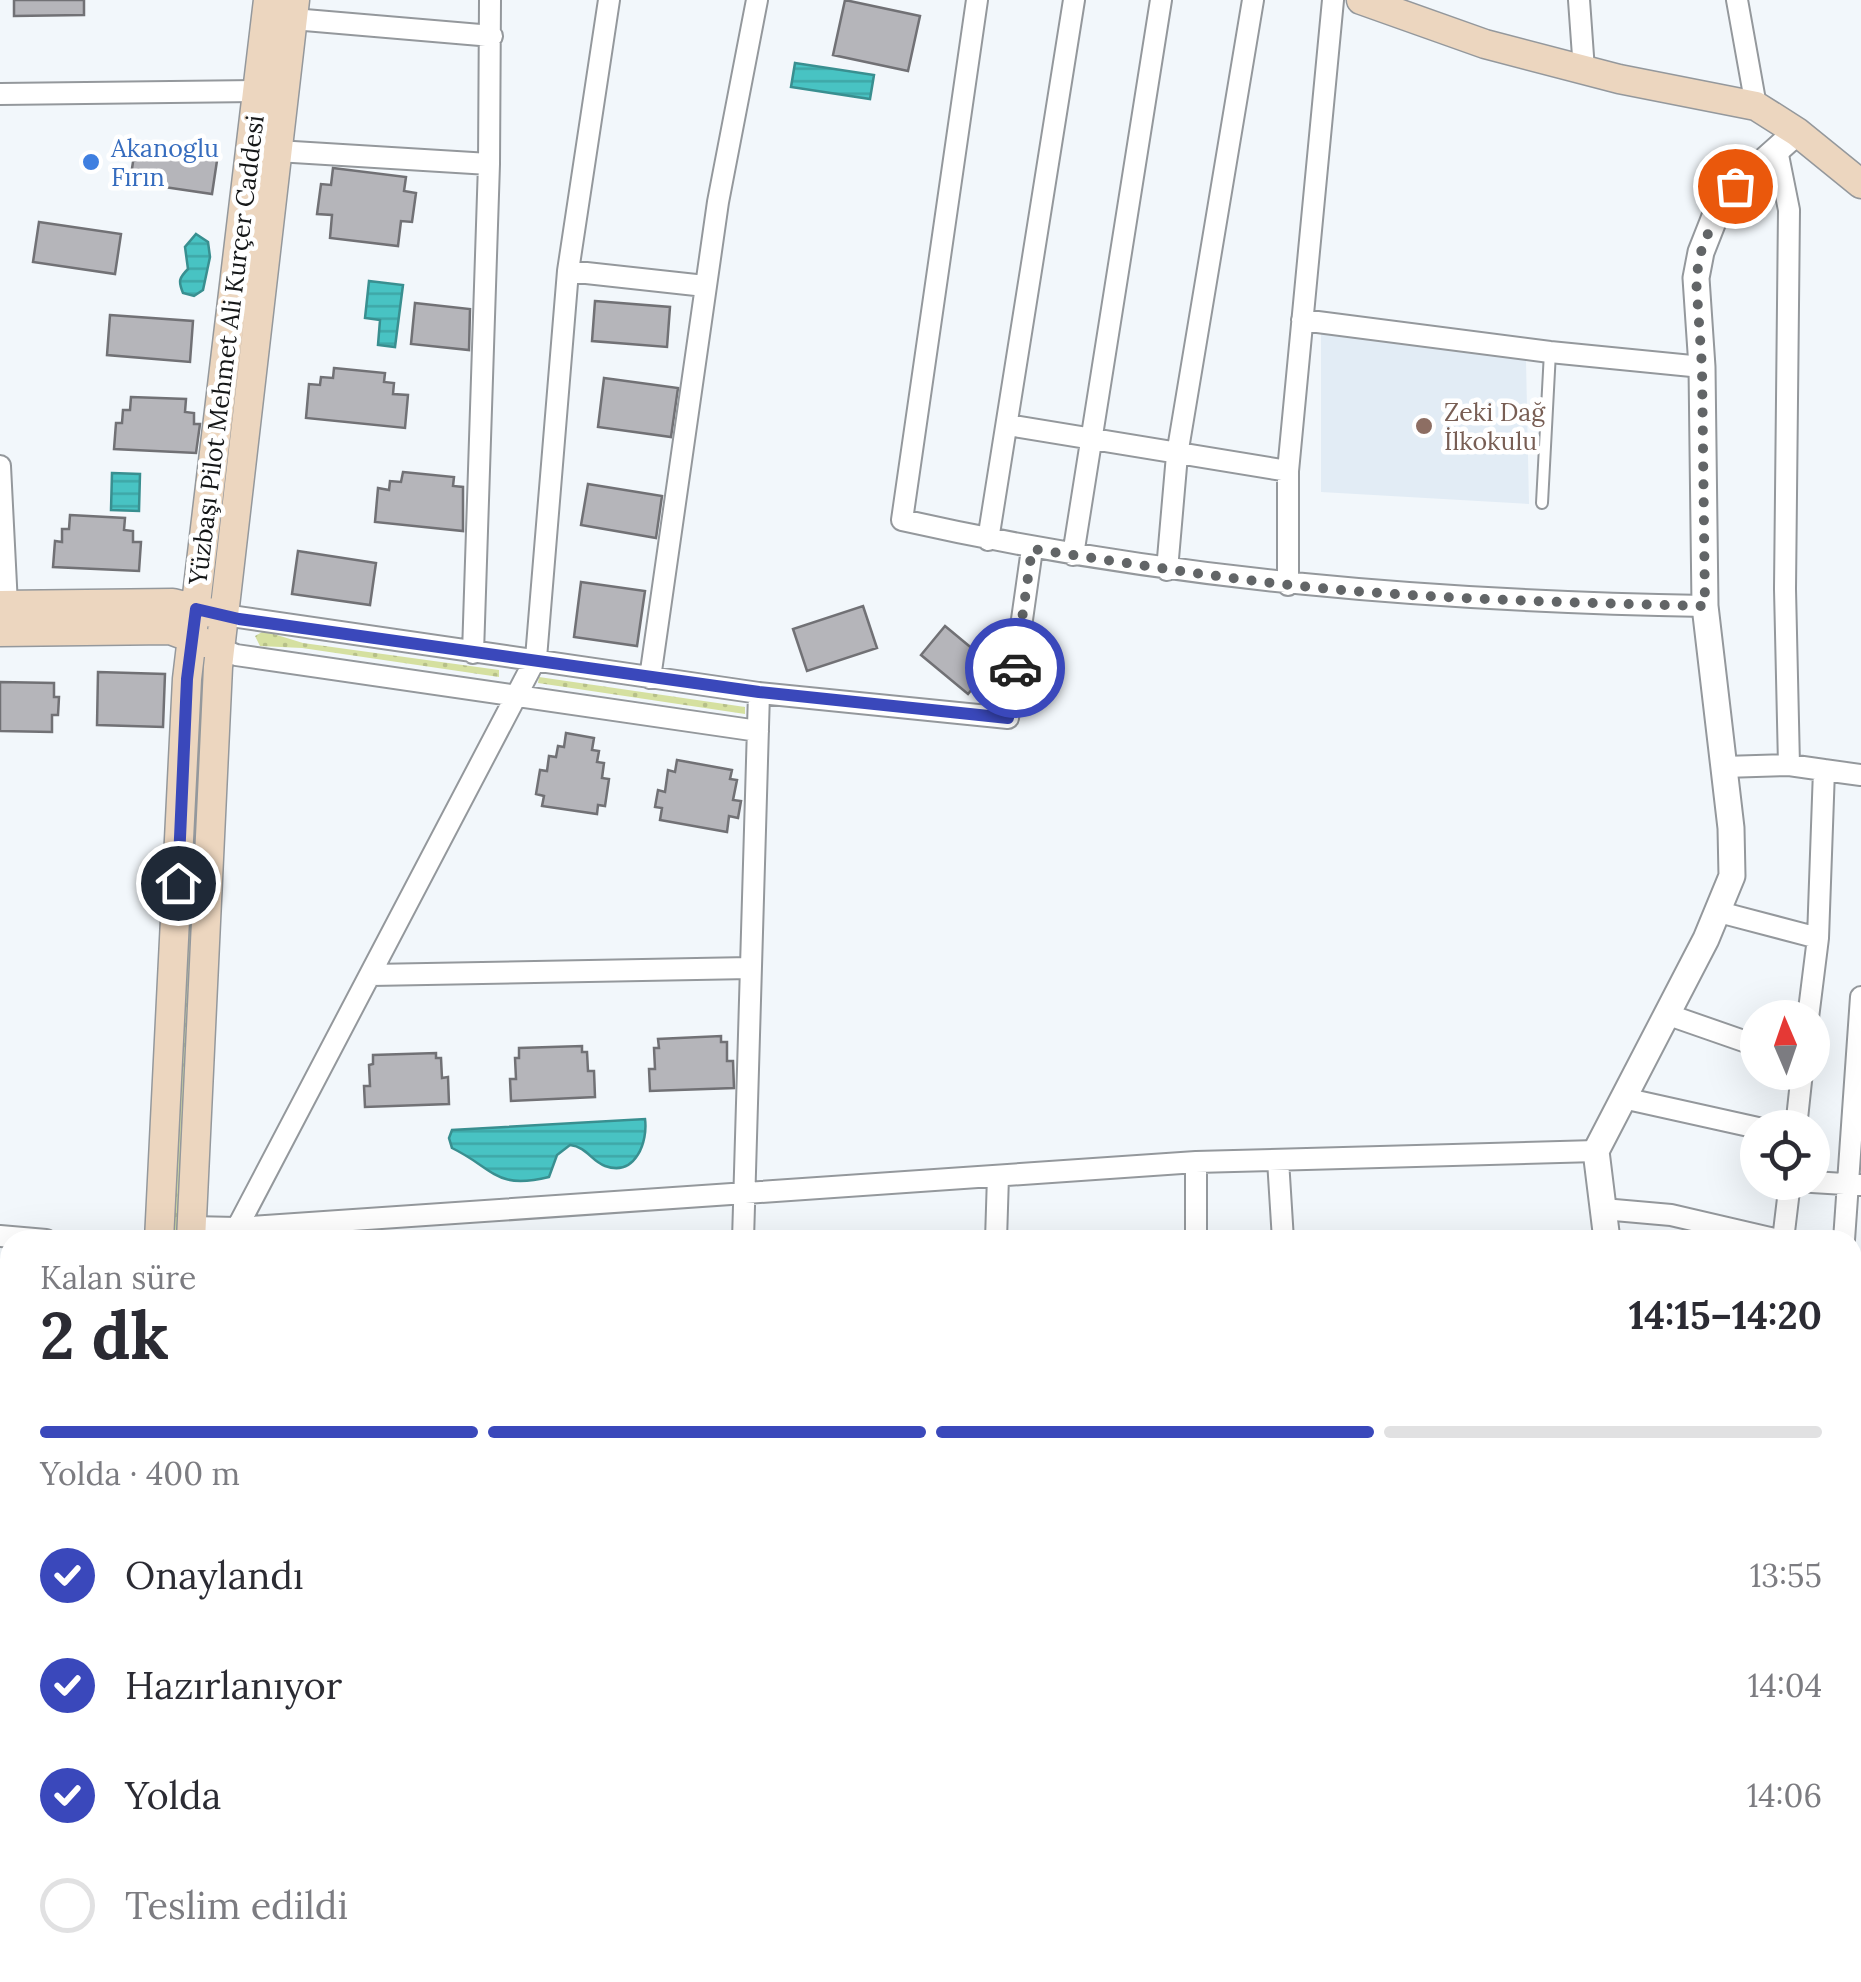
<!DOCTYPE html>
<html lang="tr">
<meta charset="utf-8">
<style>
body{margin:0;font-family:Lora,serif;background:#f2f2f3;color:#2b2b33;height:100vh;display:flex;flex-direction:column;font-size:38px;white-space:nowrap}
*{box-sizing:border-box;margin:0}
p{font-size:32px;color:#7c7c81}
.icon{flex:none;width:55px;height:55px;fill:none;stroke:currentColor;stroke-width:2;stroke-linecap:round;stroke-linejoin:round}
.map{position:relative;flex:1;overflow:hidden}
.sheet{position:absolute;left:0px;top:1230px;width:1862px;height:752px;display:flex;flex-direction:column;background:#fff;border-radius:30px 30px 0 0;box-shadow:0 10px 40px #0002}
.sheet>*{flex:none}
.needle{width:65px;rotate:358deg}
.tools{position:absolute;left:1740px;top:1000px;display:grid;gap:20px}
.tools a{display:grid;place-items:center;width:90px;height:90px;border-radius:50%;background:#fff;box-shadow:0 10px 40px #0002;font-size:50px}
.pin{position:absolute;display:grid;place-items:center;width:85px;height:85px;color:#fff;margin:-42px;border:5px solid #fff;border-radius:50%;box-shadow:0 2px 10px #0007}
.courier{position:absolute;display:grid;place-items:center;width:100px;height:100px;margin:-50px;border:8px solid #3a48bb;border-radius:50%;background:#fff;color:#222;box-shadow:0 2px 12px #0007}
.summary em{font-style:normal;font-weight:800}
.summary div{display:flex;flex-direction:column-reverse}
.summary{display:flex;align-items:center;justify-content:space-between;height:170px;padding:0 40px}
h1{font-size:65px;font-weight:800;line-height:75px}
.bar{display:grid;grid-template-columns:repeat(4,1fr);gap:15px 10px;align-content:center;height:120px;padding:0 40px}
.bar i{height:12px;border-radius:8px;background:#e1e1e2}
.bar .active{background:#3a48bb}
.bar p{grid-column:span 4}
ol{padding:0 40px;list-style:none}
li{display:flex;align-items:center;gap:30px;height:110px}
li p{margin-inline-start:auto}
li .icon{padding:10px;border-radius:50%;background:#3a48bb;color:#fff;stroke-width:4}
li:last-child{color:#7c7c81}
li i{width:55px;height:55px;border:5px solid #e1e1e2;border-radius:50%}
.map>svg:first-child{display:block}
.built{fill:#e2ecf5}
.grass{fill:url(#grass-dots)}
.water{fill:url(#water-rules);stroke:#398f90;stroke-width:2.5}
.building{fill:#b5b5ba;stroke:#717175;stroke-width:2.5}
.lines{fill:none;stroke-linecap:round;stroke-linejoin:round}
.service-casing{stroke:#94989c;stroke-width:14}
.minor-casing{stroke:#94989c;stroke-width:24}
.tertiary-casing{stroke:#94989c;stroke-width:29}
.secondary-casing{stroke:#94989c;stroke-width:31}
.service{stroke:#fff;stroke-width:10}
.minor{stroke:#fff;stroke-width:20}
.tertiary{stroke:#fff;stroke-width:25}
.secondary{stroke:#ecd6bf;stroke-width:28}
.done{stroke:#626567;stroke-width:10;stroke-dasharray:0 18}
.route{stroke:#3a48bb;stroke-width:12}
.shop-dot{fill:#3f7fe0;stroke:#fff;stroke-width:4}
.education-dot{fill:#8d6e63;stroke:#fff;stroke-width:4}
.labels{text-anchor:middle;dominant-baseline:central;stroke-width:9;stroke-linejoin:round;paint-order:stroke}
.shop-label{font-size:25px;fill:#366cbe;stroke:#fff;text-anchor:start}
.street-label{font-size:25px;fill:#151718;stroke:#fff}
.education-label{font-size:25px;fill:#785e54;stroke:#fff;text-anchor:start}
</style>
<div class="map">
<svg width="1861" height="1982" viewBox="0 0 1861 1982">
<defs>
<pattern id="grass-dots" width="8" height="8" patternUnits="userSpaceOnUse" patternTransform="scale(2.5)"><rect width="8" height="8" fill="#d5e0a0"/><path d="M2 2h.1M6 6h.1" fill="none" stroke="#b6bf89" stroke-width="1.8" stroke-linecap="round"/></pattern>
<pattern id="water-rules" width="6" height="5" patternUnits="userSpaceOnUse" patternTransform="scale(2.5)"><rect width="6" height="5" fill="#48c3c3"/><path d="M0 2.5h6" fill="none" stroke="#3ea7a7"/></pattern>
</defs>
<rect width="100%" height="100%" fill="#f2f7fb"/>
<path class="built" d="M1321 330 1526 360 1529 504 1321 492Z"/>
<path class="grass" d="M264 631 303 643 499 670V677L302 648 260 646 255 636Z
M199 661 207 662 179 1240H172Z
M539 677 745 707V714L538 683Z"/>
<path class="water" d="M795 63 874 75 870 99 791 87Z
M196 234 208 242 210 257 203 290 194 296 183 293C178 281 179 278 188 269L185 247Z
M369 281 403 285 395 347 378 345 380 320 365 318Z
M112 473 140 474 139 511 111 510Z
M645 1119C648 1141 636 1177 605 1166 591 1161 587 1147 570 1145L557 1155 549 1177C495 1190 495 1169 452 1148L449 1138 452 1130Z"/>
<path class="building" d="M14 0H84V15L14 16Z
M845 0 920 16 908 71 833 55Z
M136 142 218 154 212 194 130 182Z
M333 168 406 177 404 191 416 193 412 222 401 221 398 246 330 238 332 215 317 214 321 184 331 185Z
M39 222 121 234 115 274 33 262Z
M595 301 670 307 667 347 592 341Z
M415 303 470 309 469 350 411 344Z
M110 315 193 321 190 362 107 355Z
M334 368 385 373 384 382 394 383 393 394 408 395 405 428 306 418 309 384 320 385 321 377 333 378Z
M604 378 678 388 671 437 598 427Z
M131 397 186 399 185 412 194 413V424H200L196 453 114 449 116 423H122L123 410H130Z
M403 472 454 477 453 486 463 487V531L375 522 378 488 389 490 390 481 401 482Z
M588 484 662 496 656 538 581 525Z
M70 515 125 518 124 530 133 531V542H141L139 571 53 567 55 541 62 542V529H69Z
M298 551 376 563 370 605 292 594Z
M581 582 645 591 637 646 574 637Z
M863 606 877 648 807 671 793 629Z
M945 626 992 665 968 694 921 655Z
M98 672 165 674 163 727 97 725Z
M0 682 54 683V697H59L58 715H52V732L0 731Z
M566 733 594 738 592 750 599 751 597 762 604 763 602 778 609 779 605 806 598 805 597 814 542 806 544 796 536 794 540 770 547 771 549 756 556 757 558 746 564 747Z
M677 760 732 770 730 779 737 780 733 800 741 801 738 818 729 816 727 832 660 820 662 808 655 807 658 790 665 792 668 770 675 772Z
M721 1036V1042H727V1061H733L734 1088 650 1091 649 1069H655L654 1048H659L658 1039Z
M582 1046V1052H587L588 1071H594L595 1097 511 1101 510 1079H516L515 1058H519V1048Z
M436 1053V1058H441L442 1078 448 1077 449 1104 365 1107 364 1086H370L369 1065 373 1064V1055Z"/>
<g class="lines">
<defs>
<path id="service" d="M1542 503 1550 352
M1337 1972V1982"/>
<path id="minor" d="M977 0 902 520C1167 580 1434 601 1705 606
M1579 0 1584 70
M1737 0 1756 106
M293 19 492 36
M0 94 257 91
M1777 150 1789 210 1785 589 1789 765 1824 770
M277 151 489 164
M568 271 705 286
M1302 320 1550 352 1702 367
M1008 425 1288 471
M0 466 7 605
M988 540 1074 0
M1073 555 1161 0
M1167 570 1177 455 1253 0
M1288 585V471L1333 0
M224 615 759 693 1008 718 1032 549
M221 649 236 655 758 731
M473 653 489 164 490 0
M650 678 718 202 757 0
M1724 767 1789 765
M1719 912 1818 938
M371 975 750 968
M1666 1014 1758 1046
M1808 1018 1818 938 1824 770 1861 775
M1623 1098 1758 1128
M1796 1128 1802 1072
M1278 1160 1283 1240
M1196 1162V1240
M1812 1182 1861 1185
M1603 1209 1671 1215 1779 1240
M191 1227 237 1228 1196 1162 1596 1151
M237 1228 536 658 568 271 609 0
M0 1236 46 1240
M743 1240 759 693
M996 1240 998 1176
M1783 1240 1790 1182
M1844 1240 1861 997
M0 1823 10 1798
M1852 1901 1861 1902
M995 1972 996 1982
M1244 1972V1982
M547 1982V1972
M1642 1982 1645 1972"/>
<path id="tertiary" d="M1607 1240 1596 1151 1706 939 1732 876 1731 828 1705 606 1702 367 1696 278 1701 252 1714 219 1735 187 1797 132
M1852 1536 1861 1563"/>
<path id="secondary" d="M1361 0 1485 44 1619 79 1756 106 1797 132 1861 184
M0 605 173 603 212 613
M0 632 170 630 205 643
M159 1240 187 679 268 0
M191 1240 218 667 295 0
M150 1972 151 1982
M181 1972 182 1982"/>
</defs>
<use href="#service" class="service-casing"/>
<use href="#minor" class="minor-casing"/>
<use href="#tertiary" class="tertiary-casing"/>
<use href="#secondary" class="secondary-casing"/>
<use href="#service" class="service"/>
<use href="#minor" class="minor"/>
<use href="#tertiary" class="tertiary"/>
<use href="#secondary" class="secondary"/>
</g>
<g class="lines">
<path class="done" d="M1015 668 1032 549C1135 564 1237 581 1341 590 1462 600 1584 603 1705 606L1702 367 1696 278 1701 252 1714 218 1735 186"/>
<path class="route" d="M178 883 187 679 196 609 239 619 759 692 1008 718 1015 668"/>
</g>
<circle class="shop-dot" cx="91" cy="162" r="10"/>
<circle class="education-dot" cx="1424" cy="426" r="10"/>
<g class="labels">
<g class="shop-label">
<text x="111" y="148">Akanoglu<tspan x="111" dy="29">Fırın</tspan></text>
</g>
<g class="street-label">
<text transform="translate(226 350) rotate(-83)">Yüzbaşı Pilot Mehmet Ali Kurçer Caddesi</text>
</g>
<g class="education-label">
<text x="1444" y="412">Zeki Dağ<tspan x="1444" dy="29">İlkokulu</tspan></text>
</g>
</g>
</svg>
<div class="tools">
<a><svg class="needle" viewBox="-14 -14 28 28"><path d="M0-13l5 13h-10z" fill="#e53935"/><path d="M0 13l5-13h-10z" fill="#7c7c81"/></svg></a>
<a><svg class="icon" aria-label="locate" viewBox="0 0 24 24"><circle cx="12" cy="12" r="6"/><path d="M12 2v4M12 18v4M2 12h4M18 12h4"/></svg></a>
</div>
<div class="pin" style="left:1735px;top:186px;background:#ea580c"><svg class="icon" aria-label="bag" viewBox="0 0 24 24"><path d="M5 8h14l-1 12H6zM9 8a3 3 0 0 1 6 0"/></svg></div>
<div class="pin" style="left:178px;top:883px;background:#1f2937"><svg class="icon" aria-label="home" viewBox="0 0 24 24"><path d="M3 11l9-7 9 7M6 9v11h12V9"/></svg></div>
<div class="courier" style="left:1015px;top:668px"><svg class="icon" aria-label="car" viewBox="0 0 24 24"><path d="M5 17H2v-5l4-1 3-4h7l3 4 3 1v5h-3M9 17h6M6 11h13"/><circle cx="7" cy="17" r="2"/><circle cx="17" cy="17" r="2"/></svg></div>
<section class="sheet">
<div class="summary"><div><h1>2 dk</h1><p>Kalan süre</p></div><em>14:15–14:20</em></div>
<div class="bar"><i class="active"></i><i class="active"></i><i class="active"></i><i></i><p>Yolda · 400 m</p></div>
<ol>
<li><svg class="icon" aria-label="check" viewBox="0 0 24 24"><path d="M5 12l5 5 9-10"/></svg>Onaylandı<p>13:55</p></li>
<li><svg class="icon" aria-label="check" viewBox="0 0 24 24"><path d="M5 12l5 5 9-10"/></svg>Hazırlanıyor<p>14:04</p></li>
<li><svg class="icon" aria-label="check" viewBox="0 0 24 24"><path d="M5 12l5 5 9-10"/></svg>Yolda<p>14:06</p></li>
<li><i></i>Teslim edildi</li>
</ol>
</section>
</div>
